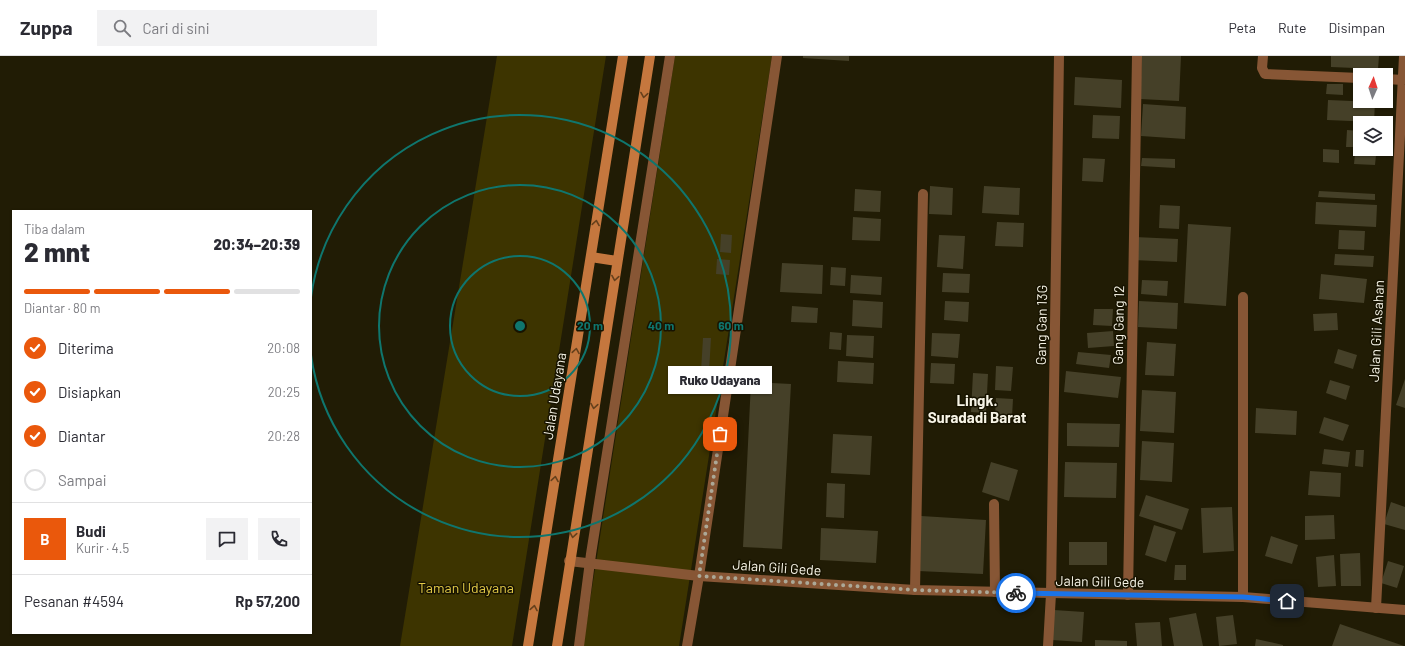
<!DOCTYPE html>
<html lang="id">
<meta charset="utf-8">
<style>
body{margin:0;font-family:Barlow,sans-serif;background:#f2f2f3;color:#2b2b33;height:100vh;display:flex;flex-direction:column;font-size:15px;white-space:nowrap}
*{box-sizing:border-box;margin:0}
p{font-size:13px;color:#7c7c81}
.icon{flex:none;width:22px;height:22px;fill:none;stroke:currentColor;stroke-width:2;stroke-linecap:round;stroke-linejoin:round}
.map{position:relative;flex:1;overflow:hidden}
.side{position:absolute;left:12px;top:154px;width:300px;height:424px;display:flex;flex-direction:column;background:#fff;border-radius:0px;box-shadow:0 1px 3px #0004}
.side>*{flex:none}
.needle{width:26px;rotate:3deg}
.fabs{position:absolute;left:1353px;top:12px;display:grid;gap:8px}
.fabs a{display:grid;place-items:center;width:40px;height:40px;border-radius:0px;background:#fff;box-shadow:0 1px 3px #0004;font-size:20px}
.pin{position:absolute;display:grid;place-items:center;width:34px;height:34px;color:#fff;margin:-17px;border-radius:8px;box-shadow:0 2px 6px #0006}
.courier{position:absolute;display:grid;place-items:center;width:40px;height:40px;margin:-20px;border:3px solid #1a73e8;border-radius:50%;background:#fff;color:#222;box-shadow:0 1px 5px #0007}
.bubble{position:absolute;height:28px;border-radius:0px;background:#fff;box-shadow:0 1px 3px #0004;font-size:13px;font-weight:800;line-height:28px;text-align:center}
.overview em{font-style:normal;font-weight:800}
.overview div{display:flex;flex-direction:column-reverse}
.overview{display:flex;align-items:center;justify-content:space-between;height:68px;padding:0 12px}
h1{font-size:26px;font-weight:800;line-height:30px}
.bar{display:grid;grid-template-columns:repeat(4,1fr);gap:6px 4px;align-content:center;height:48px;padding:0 12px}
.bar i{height:5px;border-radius:3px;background:#e1e1e2}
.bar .selected{background:#ea580c}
.bar p{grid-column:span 4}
.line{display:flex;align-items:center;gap:10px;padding:0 12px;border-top:1px solid #e1e1e2}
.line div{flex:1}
.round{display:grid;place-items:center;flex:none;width:42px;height:42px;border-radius:0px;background:#f2f2f3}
ol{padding:0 12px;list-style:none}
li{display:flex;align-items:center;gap:12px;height:44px}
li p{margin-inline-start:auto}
li .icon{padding:4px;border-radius:50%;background:#ea580c;color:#fff;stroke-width:4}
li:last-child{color:#7c7c81}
li i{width:22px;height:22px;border:2px solid #e1e1e2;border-radius:50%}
header{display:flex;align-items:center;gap:24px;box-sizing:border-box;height:56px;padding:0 20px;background:#fff;border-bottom:1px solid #e1e1e2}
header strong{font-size:19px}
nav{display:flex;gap:22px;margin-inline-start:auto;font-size:14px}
.search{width:280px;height:36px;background:#f2f2f3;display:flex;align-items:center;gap:10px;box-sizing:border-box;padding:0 14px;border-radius:0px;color:#7c7c81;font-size:15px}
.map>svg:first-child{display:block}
.green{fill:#3d3400}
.building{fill:#454028}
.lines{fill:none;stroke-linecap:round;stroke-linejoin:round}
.service{stroke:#875635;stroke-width:10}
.pedestrian{stroke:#875635;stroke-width:10}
.minor{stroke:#875635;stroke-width:10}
.tertiary{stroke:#875635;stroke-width:10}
.secondary{stroke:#c5773e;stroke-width:10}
.oneway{stroke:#65401c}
.done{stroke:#aca897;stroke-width:4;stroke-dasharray:0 7.2}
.route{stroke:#1a73e8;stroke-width:5}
.ring{fill:none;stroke:#0f766e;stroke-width:2}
.labels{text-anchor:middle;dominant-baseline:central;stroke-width:3;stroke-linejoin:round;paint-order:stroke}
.street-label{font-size:14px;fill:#f7f4e6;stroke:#171300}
.park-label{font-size:14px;fill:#e4cb47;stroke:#171300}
.neighbourhood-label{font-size:15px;font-weight:bold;fill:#f7f4e6;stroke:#171300}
.centre{fill:#0f766e;stroke:#171300;stroke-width:2}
.ring-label{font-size:12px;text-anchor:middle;font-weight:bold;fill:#0f766e;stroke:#171300;stroke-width:3;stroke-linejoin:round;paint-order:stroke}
</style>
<header>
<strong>Zuppa</strong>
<div class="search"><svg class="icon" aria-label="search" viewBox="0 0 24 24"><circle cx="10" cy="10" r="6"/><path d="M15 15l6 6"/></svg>Cari di sini</div>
<nav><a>Peta</a><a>Rute</a><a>Disimpan</a></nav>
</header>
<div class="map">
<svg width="1405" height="590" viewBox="0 0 1405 590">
<rect width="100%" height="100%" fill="#211c05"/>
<path class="green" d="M497 0H606L512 590H400Z
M675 0H772L679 590H583Z"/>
<path class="building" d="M803 0H849V5L803 2Z
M1142 0H1181L1179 45 1140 43Z
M1331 0H1379L1378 13 1331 11Z
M1075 21 1122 24 1121 52 1074 49Z
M1327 28H1343V39L1326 38Z
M1328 44 1375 46 1374 66 1327 64Z
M1143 48 1186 51 1185 83 1141 80Z
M1093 59 1120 60 1119 83 1092 82Z
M1347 74 1360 75V91H1346Z
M1323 93 1339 94V107L1323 106Z
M1355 98 1376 99 1375 109 1354 108Z
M1083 102 1105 103 1103 126 1082 125Z
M1142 102 1175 103V112L1141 110Z
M930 130 953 132 952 159 929 158Z
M984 130 1020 132 1019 159 982 157Z
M855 133 881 135 880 156 854 155Z
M1319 135 1375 138V144L1318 141Z
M1316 146 1377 149 1376 171 1315 168Z
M1160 149 1180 150 1179 173 1159 172Z
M853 161 881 163 880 185 852 184Z
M997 166 1024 167 1023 191 995 190Z
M1188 168 1231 171 1226 250 1184 247Z
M1339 174 1365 175 1364 194 1338 193Z
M721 178 732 179 731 197 720 196Z
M939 179 965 180 963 213 937 211Z
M1135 181 1178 183 1177 206 1133 204Z
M1335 198 1374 200 1373 211 1334 209Z
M717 203 730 204 729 219 716 218Z
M782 207 823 209 822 238 780 236Z
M831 211 846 212 845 230 830 229Z
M943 217 970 218 969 237 942 236Z
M1321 218 1367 223 1364 247 1319 243Z
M851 219 882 221 881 239 850 237Z
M1142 224 1168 225 1167 240 1141 238Z
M853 244 883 246 882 272 852 270Z
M945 245 969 246 968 266 944 264Z
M1139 245 1178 247 1177 273 1138 271Z
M792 250 818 252 817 267 791 266Z
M1094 253H1113L1112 270 1093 269Z
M1337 257 1338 274 1314 275 1313 258Z
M1113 275 1114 290 1088 292 1087 277Z
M830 276 842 277 841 294 829 293Z
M932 277 960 278 958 302 931 300Z
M847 279 874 280 873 302 846 300Z
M703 282H711L708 333 700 332Z
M1147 286 1176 288 1174 320 1145 319Z
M1338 293 1357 299 1353 313 1334 307Z
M1078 296 1111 299 1109 312 1076 308Z
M838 305 874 307 873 328 837 326Z
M931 307 955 308 954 328 930 327Z
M996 310 1013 311 1011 335 995 334Z
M1066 315 1121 321 1118 342 1064 336Z
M973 317 988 318 986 357 971 356Z
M1405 323V352L1396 349Z
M1330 324 1350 330 1346 344 1326 337Z
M751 326 791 328 782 493 743 491Z
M1142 334 1176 336 1174 377 1140 375Z
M996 342 1013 343 1012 361 995 360Z
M1256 352 1297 355 1296 379 1255 377Z
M1324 361 1349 369 1343 385 1319 377Z
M1067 367 1120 368 1119 391 1067 390Z
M833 378 872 380 870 419 831 417Z
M1142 385 1174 387 1172 426 1140 424Z
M1324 393 1350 396 1348 411 1322 408Z
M1356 394H1364L1363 411 1355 410Z
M991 406 1018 414 1009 445 982 436Z
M1065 406 1117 407 1116 442 1064 441Z
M1310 415 1341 417 1340 441 1308 439Z
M827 427 845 428 844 462 826 461Z
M1146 439 1189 453 1182 474 1139 460Z
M1391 446 1405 451V474L1384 468Z
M1232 451 1234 495 1203 497 1201 452Z
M1334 459 1335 483 1305 484V460Z
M921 460 986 464 983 518 918 515Z
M1154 469 1176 476 1166 506 1145 499Z
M821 472 878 475 876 507 820 504Z
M1271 480 1298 489 1292 508 1265 500Z
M1069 486H1107V509H1069Z
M1360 497 1361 530H1341L1340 498Z
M1334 499 1336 530 1318 531 1316 501Z
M1388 505 1404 510 1397 532 1381 527Z
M1175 509H1186V524H1174Z
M1054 554 1084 556 1082 586 1052 584Z
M1196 557 1203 590H1174L1169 562Z
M1233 559 1237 588 1219 590 1216 561Z
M1160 566 1162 590H1137L1135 567Z
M1340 568 1404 590H1332Z
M1256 583 1283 589V590H1255Z
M1095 584 1127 585V590H1095Z"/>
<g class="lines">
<path class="service" d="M699 520 777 0"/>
<path class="pedestrian" d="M579 590 591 498 670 0"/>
<path class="minor" d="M1263 0 1262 12 1265 18 1360 22
M1386 23 1403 24
M1243 241V541
M994 448 995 536
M915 534 923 138
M1128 539 1137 0
M1376 552 1404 0
M687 590 699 520
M1048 590 1051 538 1059 0"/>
<path class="tertiary" d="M569 505 699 520 915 534 1243 541 1405 554"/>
<path class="secondary" d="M591 201 617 205
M528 590 623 0
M557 590 650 0"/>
</g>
<defs><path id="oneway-chevron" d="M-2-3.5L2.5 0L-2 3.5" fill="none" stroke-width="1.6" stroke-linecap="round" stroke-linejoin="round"/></defs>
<g class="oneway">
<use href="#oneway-chevron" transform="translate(644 39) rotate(99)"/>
<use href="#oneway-chevron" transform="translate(596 167) rotate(-81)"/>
<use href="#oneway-chevron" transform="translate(615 222) rotate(99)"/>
<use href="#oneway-chevron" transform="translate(576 295) rotate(-81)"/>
<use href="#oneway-chevron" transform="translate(594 350) rotate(99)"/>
<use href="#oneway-chevron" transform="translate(555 423) rotate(-81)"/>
<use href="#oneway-chevron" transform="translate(573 479) rotate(99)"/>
<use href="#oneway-chevron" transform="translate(534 552) rotate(-80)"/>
</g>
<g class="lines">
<path class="done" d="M720 378 699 520 915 534 1016 537"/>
<path class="route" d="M1016 537 1243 541 1287 545"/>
</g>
<g class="ring">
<circle cx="520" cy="270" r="70"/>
<circle cx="520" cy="270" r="141"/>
<path d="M311 241A211 211 0 1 1 311 299"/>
</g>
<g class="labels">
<g class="street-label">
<text transform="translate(1041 269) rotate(-89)">Gang Gan 13G</text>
<text transform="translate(1118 269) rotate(-89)">Gang Gang 12</text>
<text transform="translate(1376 275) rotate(-87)">Jalan Gili Asahan</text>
<text transform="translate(554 340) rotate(-81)">Jalan Udayana</text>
<text transform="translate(777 511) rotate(4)">Jalan Gili Gede</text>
<text transform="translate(1100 525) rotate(1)">Jalan Gili Gede</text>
</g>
<g class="park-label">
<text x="466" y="531">Taman Udayana</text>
</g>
<g class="neighbourhood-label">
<text x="977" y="344">Lingk.<tspan x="977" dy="17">Suradadi Barat</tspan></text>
</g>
</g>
<circle cx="520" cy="270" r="6" class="centre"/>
<g class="ring-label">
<text x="590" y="274">20 m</text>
<text x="661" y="274">40 m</text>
<text x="731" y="274">60 m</text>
</g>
</svg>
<div class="fabs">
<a><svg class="needle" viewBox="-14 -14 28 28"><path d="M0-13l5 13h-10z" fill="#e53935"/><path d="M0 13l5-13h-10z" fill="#7c7c81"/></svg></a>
<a><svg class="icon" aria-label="layers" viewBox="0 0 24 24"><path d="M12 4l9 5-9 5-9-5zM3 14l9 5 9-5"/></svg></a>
</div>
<div class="pin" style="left:720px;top:378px;background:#ea580c"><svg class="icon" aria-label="bag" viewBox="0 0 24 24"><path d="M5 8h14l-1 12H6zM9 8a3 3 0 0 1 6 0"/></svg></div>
<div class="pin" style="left:1287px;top:545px;background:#1f2937"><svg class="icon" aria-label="home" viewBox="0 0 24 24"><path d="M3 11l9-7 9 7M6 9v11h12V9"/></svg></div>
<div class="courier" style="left:1016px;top:537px"><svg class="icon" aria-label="bike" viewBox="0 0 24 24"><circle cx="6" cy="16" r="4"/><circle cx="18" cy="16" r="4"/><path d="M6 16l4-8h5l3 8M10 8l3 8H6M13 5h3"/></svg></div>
<div class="bubble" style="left:668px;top:310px;width:104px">Ruko Udayana</div>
<section class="side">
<div class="overview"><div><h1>2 mnt</h1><p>Tiba dalam</p></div><em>20:34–20:39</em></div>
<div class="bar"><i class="selected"></i><i class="selected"></i><i class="selected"></i><i></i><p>Diantar · 80 m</p></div>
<ol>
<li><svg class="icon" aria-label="check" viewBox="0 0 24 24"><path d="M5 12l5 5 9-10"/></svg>Diterima<p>20:08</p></li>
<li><svg class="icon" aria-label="check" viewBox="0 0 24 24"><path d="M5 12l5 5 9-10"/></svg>Disiapkan<p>20:25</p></li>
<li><svg class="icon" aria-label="check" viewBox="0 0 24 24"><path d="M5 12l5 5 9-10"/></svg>Diantar<p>20:28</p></li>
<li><i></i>Sampai</li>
</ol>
<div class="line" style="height:72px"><b class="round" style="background:#ea580c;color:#fff">B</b><div><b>Budi</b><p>Kurir · 4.5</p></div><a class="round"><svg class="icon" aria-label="chat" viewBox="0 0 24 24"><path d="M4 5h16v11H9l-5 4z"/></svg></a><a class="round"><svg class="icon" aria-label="phone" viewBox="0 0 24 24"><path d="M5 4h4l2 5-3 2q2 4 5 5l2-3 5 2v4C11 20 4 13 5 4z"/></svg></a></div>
<div class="line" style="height:52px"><div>Pesanan #4594</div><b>Rp 57,200</b></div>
</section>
</div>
